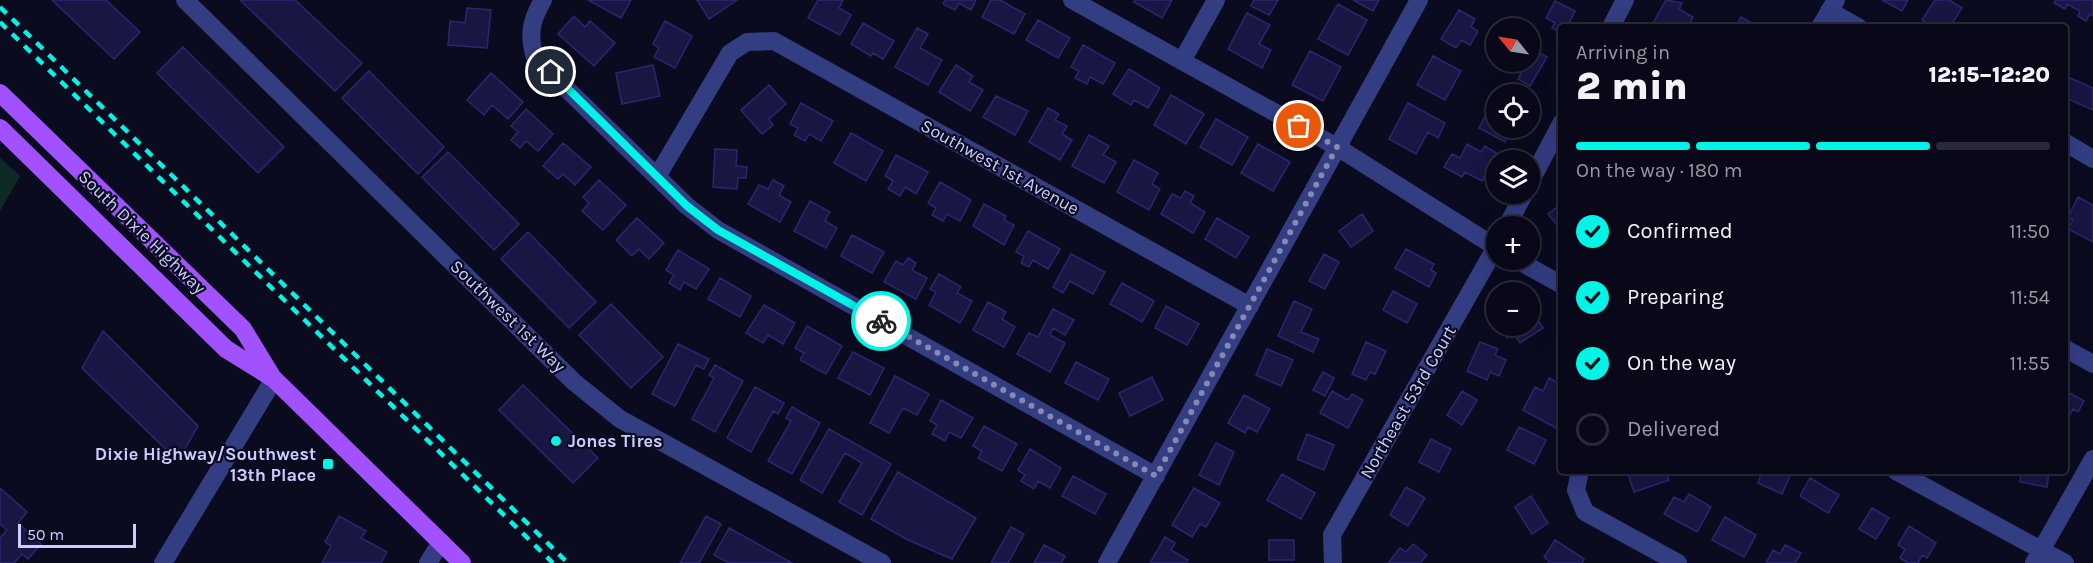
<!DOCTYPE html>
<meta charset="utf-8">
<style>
body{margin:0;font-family:Karla,sans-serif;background:#111121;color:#f1f3f6;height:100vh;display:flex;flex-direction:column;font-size:22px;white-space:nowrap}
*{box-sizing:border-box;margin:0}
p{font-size:20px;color:#989aa2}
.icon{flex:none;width:33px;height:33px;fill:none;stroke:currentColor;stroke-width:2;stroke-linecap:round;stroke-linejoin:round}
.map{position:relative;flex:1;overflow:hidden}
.drawer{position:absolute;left:1558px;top:24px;width:510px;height:450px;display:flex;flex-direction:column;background:#080818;border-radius:6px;box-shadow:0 6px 24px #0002,0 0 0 2px #292937}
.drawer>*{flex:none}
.needle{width:39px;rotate:300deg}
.buttons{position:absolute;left:1486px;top:18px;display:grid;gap:12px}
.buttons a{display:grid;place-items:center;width:54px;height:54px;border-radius:50%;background:#080818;box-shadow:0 6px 24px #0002,0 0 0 2px #292937;font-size:30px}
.scale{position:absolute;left:18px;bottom:15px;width:118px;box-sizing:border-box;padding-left:6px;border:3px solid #cacdff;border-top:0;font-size:16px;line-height:21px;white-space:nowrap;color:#cacdff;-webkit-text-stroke:4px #0b0b20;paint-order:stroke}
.pin{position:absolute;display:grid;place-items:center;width:51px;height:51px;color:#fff;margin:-26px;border:3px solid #fff;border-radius:50%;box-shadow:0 2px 6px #0007}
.courier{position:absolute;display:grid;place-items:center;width:60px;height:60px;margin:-30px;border:4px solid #00f5e7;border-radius:50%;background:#fff;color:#222;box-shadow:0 2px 8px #0007}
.headline em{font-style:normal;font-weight:800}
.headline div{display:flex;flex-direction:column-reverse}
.headline{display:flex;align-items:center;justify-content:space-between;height:102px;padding:0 18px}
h1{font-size:39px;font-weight:800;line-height:45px}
.bar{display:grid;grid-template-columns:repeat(4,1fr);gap:9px 6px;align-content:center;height:72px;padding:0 18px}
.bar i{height:8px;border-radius:4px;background:#292937}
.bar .current{background:#00f5e7}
.bar p{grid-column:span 4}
ol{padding:0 18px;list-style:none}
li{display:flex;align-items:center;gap:18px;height:66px}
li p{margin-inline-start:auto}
li .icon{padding:6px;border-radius:50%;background:#00f5e7;color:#111;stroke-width:4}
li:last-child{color:#989aa2}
li i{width:33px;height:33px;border:3px solid #292937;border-radius:50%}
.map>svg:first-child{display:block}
.green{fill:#0e2a25}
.building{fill:#181642;stroke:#2a276f;stroke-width:1.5}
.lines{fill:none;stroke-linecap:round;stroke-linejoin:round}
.minor{stroke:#333d82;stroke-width:18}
.major{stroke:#a251ff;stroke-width:18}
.rail{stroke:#00f5e7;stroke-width:4.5;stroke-dasharray:9 8;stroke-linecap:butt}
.done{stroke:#8789b1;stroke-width:6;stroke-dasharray:0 10.8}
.route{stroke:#00f5e7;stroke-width:8}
.poi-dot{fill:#00f5e7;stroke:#0b0b20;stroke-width:2}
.labels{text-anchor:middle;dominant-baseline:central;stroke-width:4.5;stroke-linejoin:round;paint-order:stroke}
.street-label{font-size:18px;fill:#cacdff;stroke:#0b0b20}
.poi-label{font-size:18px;font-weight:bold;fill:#cacdff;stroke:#0b0b20;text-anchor:start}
</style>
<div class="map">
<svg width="2093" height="563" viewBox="0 0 2093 563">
<rect width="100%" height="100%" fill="#0b0b20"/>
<path class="green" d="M0 158 20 176 0 211Z"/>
<path class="building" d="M52 0H106L140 32 114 59Z
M240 0H295L362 63 335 91Z
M588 0H631L621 18Z
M697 0H737L709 19Z
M818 0H843L839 8 851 15 840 35 808 18Z
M945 0H976L971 10 959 3 955 10 943 4Z
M991 0H1000L1025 14 1014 34 982 17Z
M1135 0H1172L1162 18 1134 2Z
M1254 0H1278L1269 15 1251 6Z
M1353 0H1379L1373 11Z
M1666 0 1682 3 1679 9 1693 17 1688 27H1651Z
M1882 0H1908L1902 11Z
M1935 0H1949L1962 8 1950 27H1933L1922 20Z
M2056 0H2093V16L2090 14 2086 21 2078 16 2080 11 2067 4 2065 9 2054 3Z
M1555 1 1575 11 1567 27H1562V33L1552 28 1555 23 1546 18Z
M1338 4 1367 20 1348 55 1318 39Z
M467 8 491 10 487 48 448 45 450 21 465 23Z
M1459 10 1475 19 1471 27 1478 31 1470 45 1461 40 1456 48 1441 39Z
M1247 13 1270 25 1259 44 1271 50 1262 68 1228 49Z
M574 16 585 27 590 21 615 43 594 66 558 34Z
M1741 17 1759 27H1736Z
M1038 20 1070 38 1058 58 1026 40Z
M665 21 692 36 675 68 654 57 659 48 653 44Z
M863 23 894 41 883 59 873 53 871 56 851 44Z
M917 28 928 34 920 48 942 60 928 85 895 67Z
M1083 45 1115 63 1103 84 1090 77 1087 84 1075 78 1079 71 1071 67Z
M183 47 284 147 258 173 157 73Z
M1530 48 1547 57 1530 86 1518 79 1523 70 1509 62H1530Z
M1310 51 1341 67 1323 101 1292 85Z
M1433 56 1461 71 1445 100 1417 85Z
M653 65 660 96 622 104 616 73Z
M956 65 973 76 969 82 983 90 970 111 939 92Z
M1129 69 1160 88 1148 108 1134 100 1131 105 1113 94Z
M369 71 444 147 418 174 342 98Z
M491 73 523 102 508 119 492 105 484 115 467 100Z
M2068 77 2093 88V110L2066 98Z
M769 85 786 104 769 119 773 125 762 134 741 110Z
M1499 91 1504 94H1497V128H1513L1505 142 1479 128Z
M1171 95 1204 114 1186 144 1154 125Z
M996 96 1028 111 1015 135 983 117Z
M801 103 833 121 821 141 809 134 805 141 794 135 798 128 790 124Z
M1408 103 1445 123 1438 138 1428 132 1416 154 1389 139Z
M1048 108 1059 114 1055 120 1067 126 1062 134 1072 140 1060 160 1029 142Z
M526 109 553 134 538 151 526 141 520 148 511 140 518 132 511 126Z
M1216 119 1248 137 1232 165 1200 147Z
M851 133 883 151 866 181 834 163Z
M1089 135 1109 146 1103 155 1116 162 1104 183 1072 166Z
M563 143 591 167 575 185 563 174 558 179 543 166Z
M1258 144 1290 162 1273 191 1241 173Z
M1467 144 1481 152 1485 146 1498 154 1482 181 1465 172 1462 177 1444 167 1452 154 1460 158Z
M715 149 737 150 736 166 747 167 746 178H738L737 189 713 187Z
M448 152 519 224 494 250 422 177Z
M896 155 928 172 916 194 905 187 900 196 888 189 893 181 885 176Z
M1134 160 1158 173 1152 184 1160 189 1149 210 1117 192Z
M599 180 626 205 603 230 582 211 589 203 583 197Z
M773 180 784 186 779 195 791 202 780 222 748 204 759 185 768 189Z
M940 182 971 200 960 221 947 214 943 221 932 215 936 208 928 203Z
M1185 191 1194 196 1190 203 1205 212 1193 233 1161 214 1172 194 1181 198Z
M2078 197 2093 205V242L2068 229 2073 220 2068 217Z
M810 201 830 212 825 221 837 228 826 248 794 231Z
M1562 203V231L1548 214Z
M984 204 1006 216 1004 220 1014 225 1004 245 973 226Z
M1362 214 1373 231 1351 247 1339 231Z
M637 218 664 243 649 259 639 249 632 256 616 240Z
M1217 218 1249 237 1236 258 1205 239Z
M1028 231 1060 249 1048 269 1033 260 1029 267 1021 263 1024 256 1016 252Z
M528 232 596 302 569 328 501 259Z
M852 235 884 252 872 273 841 256Z
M1406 249 1434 264 1431 270 1436 273 1429 287 1395 268Z
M678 250 709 269 696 289 684 282 680 290 669 283 674 275 666 270Z
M1071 254 1105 272 1093 294 1070 281 1063 293 1053 287Z
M1324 254 1339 262 1325 289 1309 281Z
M908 258 916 263 912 270 927 278 916 299 884 282 896 261 903 265Z
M939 274 961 287 957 293 972 301 960 323 929 305 936 292 930 289Z
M720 278 751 296 740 317 708 299Z
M1122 283 1154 301 1142 322 1110 304Z
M1393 291 1417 304 1407 323 1383 310Z
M1294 301 1312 309 1301 332 1319 339 1313 352 1278 336Z
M988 302 1006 312 1002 319 1015 327 1004 347 973 330Z
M611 304 663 357 631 388 579 335Z
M764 305 795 323 783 344 768 335 763 343 746 333Z
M1166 306 1199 324 1187 345 1155 328Z
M1530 307 1543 328 1520 343 1514 333 1507 338 1500 326H1530Z
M1053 309 1074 320 1065 335 1053 328 1050 335 1065 343 1050 372 1017 354 1029 333 1038 337Z
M807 326 842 346 826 374 800 360 804 353 795 348Z
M103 331 198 426 178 461 82 368Z
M1366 342 1386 351 1375 374 1370 372 1366 380 1352 374Z
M1480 342 1498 349 1495 355 1506 360 1499 376 1490 372 1487 380 1467 371Z
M678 344 709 359 704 369 696 365 675 406 652 394Z
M1267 349 1293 360 1281 386 1256 375Z
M853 352 884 368 870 395 838 378Z
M1076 362 1109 379 1098 400 1065 383Z
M715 365 743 381 715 432 692 419 714 378 709 375Z
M1323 372 1334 378 1325 396 1313 390Z
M895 376 929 394 917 415 903 408 889 433 870 423Z
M1152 377 1163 400 1130 416 1119 393Z
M1549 378 1562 385V418L1556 428 1523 410 1535 387 1543 391Z
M523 385 598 458 573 483 499 410Z
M755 387 784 403 778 414 773 411 751 452 727 438Z
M1332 391 1348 400 1352 394 1363 400 1348 428 1320 413Z
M1462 391 1477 400 1462 425 1447 415Z
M2066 391 2084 401 2078 412 2073 409 2066 422Z
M1244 395 1270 409 1257 432 1248 427 1245 433 1228 423Z
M941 400 973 418 961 438 949 432 945 441 932 434 937 425 930 421Z
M792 407 820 423 792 474 768 461 791 421 786 418Z
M984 426 1017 444 1002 471 978 458 982 451 973 446Z
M1519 427 1546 440 1534 464 1507 450Z
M829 429 891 464 862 515 839 502 862 463 845 453 822 493 800 480Z
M1307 434 1334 445 1324 470 1297 459Z
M1431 439 1451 449 1439 472 1419 462Z
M1216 443 1234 452 1219 485 1199 475Z
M1030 449 1061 468 1050 488 1038 481 1034 489 1021 481 1025 475 1018 470Z
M1627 471H1666L1669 480 1634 492Z
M1762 471H1792L1782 494 1758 483Z
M2027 471H2049L2047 487 2020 482 2021 472Z
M898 472 976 518 952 559 906 539 871 519Z
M1282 474 1315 493 1301 519 1267 500Z
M1073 476 1106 494 1095 514 1062 496Z
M1810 478 1839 495 1828 513 1800 496Z
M1406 487 1425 498 1408 526 1390 515Z
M0 488 27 512 18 523 41 544 28 559 22 554 14 563H0V538L7 530 0 524Z
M1194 488 1220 503 1206 527 1200 524 1192 537 1172 525Z
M1689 494 1711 507 1697 532 1664 514 1674 497 1684 502Z
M1531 496 1548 523 1532 534 1515 507Z
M1872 508 1889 518 1876 539 1859 529Z
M339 516 366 531 361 538 387 552 381 563H322L331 546 325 542Z
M706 516 721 524 699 563H680Z
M1725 517 1756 535 1744 557 1712 540Z
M1909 526 1936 543 1927 558 1922 555 1918 563H1908L1900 558 1905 549 1898 545Z
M1011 527 1024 534 1008 563H991Z
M729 528 792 563H729L714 555Z
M1165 537 1175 543 1171 550 1188 560 1186 563H1150Z
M1269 540H1294V560H1269Z
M1555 540 1584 559 1582 563H1548L1549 561 1544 557Z
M1413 544 1427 555 1420 563H1388L1400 548 1406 552Z
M1044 545 1065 556 1061 563H1034Z
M1785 545 1801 553 1795 563H1766L1773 550 1780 554Z"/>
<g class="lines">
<path class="minor" d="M185 0 574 382 620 419 882 563
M543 0C531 20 528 35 535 58L687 206 718 230 1156 476
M1072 0 1337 147 1497 248
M1829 11 1858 27
M1611 27 1625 0
M1820 27 1836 0
M1182 61 1216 0
M2066 143 2093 159
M658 175 730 53 747 42 774 41 1250 306
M1530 182 1562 122
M1507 226 1524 194
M1517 260 1562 285
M2066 349 2093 364
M1580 471 1576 490 1585 512 1678 563
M1896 471 2065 563
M163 563 274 379
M428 563 441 542
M1107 563 1419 0
M1333 563 1332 535 1497 245
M2034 563 2093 459"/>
<path class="major" d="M0 93 243 329 271 375
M0 128 226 349 274 379 462 563"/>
<path class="rail" d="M0 7 568 563
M0 22 553 563"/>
</g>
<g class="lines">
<path class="done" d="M881 321 1156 476 1337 147 1299 126"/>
<path class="route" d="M551 72 687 206 718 230 881 321"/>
</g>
<g class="poi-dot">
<circle cx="556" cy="441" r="6"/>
<rect x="322" y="458" width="12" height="12" rx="3"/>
</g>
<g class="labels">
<g class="street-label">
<text transform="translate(1000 167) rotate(29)">Southwest 1st Avenue</text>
<text transform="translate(142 232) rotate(44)">South Dixie Highway</text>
<text transform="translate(508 316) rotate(44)">Southwest 1st Way</text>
<text transform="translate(1408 402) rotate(-60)">Northeast 53rd Court</text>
</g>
<g class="poi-label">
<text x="568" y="441">Jones Tires</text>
<text x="316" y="454" text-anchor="end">Dixie Highway/Southwest<tspan x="316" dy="21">13th Place</tspan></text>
</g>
</g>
</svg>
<div class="buttons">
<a><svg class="needle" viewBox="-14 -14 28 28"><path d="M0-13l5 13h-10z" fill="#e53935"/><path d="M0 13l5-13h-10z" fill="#989aa2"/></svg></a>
<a><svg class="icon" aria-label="locate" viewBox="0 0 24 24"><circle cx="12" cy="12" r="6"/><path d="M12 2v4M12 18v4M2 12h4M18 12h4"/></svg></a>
<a><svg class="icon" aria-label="layers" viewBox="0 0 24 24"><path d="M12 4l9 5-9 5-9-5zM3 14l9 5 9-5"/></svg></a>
<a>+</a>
<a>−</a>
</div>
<div class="scale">50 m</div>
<div class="pin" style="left:1299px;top:126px;background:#ea580c"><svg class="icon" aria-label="bag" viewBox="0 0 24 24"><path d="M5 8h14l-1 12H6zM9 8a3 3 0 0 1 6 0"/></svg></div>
<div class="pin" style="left:551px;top:72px;background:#1f2937"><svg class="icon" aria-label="home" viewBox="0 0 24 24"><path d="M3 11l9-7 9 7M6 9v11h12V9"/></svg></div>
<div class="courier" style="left:881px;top:321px"><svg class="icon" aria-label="bike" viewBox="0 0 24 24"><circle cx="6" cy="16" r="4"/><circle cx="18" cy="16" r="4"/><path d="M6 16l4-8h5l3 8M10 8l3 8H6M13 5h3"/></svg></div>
<section class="drawer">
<div class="headline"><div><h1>2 min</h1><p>Arriving in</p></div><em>12:15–12:20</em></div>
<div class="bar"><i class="current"></i><i class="current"></i><i class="current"></i><i></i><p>On the way · 180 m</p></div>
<ol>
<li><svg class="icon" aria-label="check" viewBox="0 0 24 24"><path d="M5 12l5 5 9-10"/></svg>Confirmed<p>11:50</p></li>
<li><svg class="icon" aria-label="check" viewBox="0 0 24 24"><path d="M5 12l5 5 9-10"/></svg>Preparing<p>11:54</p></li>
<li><svg class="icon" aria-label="check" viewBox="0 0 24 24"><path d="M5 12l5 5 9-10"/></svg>On the way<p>11:55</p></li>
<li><i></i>Delivered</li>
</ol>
</section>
</div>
